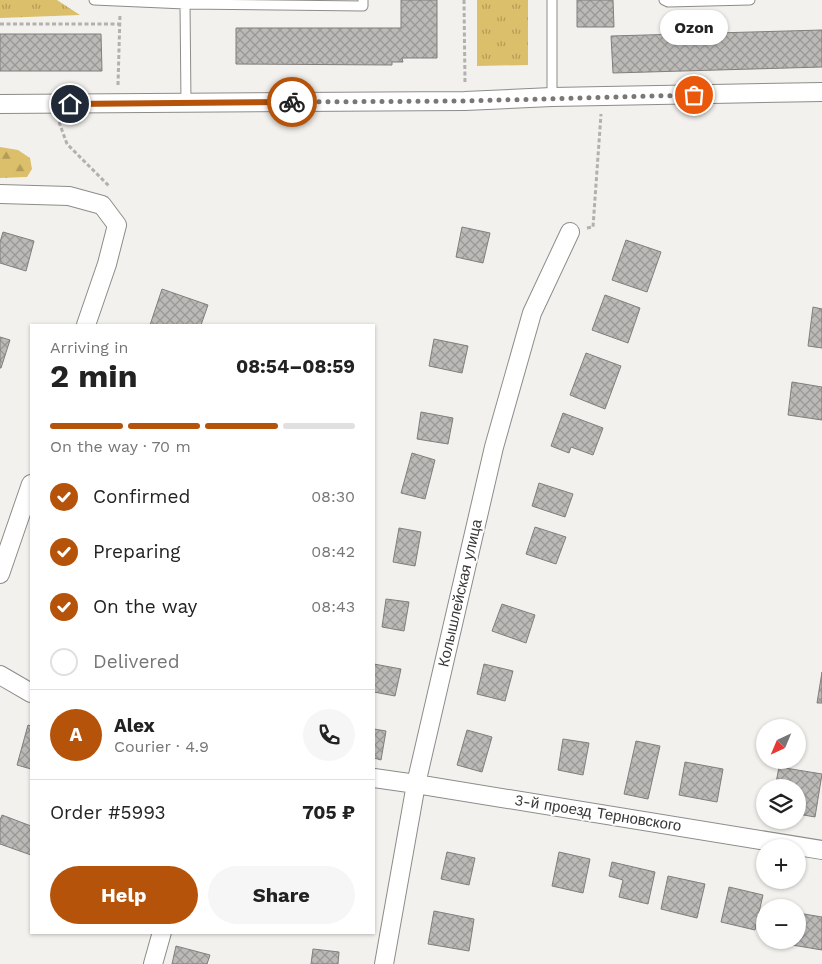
<!DOCTYPE html>
<meta charset="utf-8">
<style>
body{margin:0;font-family:"Work Sans",sans-serif;background:#f6f6f6;color:#222;height:100vh;display:flex;flex-direction:column;font-size:19px;white-space:nowrap}
*{box-sizing:border-box;margin:0}
p{font-size:16px;color:#767676}
.icon{flex:none;width:28px;height:28px;fill:none;stroke:currentColor;stroke-width:2;stroke-linecap:round;stroke-linejoin:round}
.map{position:relative;flex:1;overflow:hidden}
.panel{position:absolute;left:30px;top:324px;width:345px;height:610px;display:flex;flex-direction:column;background:#fff;border-radius:0px;box-shadow:0 1px 4px #0004}
.panel>*{flex:none}
.needle{width:32px;rotate:224deg}
.fabs{position:absolute;left:756px;top:719px;display:grid;gap:10px}
.fabs a{display:grid;place-items:center;width:50px;height:50px;border-radius:50%;background:#fff;box-shadow:0 1px 4px #0004;font-size:25px}
.pin{position:absolute;display:grid;place-items:center;width:42px;height:42px;color:#fff;margin:-21px;border:2px solid #fff;border-radius:50%;box-shadow:0 1px 5px #0007}
.courier{position:absolute;display:grid;place-items:center;width:50px;height:50px;margin:-25px;border:4px solid #b45309;border-radius:50%;background:#fff;color:#222;box-shadow:0 1px 6px #0007}
.bubble{position:absolute;height:35px;border-radius:18px;background:#fff;box-shadow:0 1px 4px #0004;font-size:16px;font-weight:700;line-height:35px;text-align:center}
.headline em{font-style:normal;font-weight:700}
.headline div{display:flex;flex-direction:column-reverse}
.headline{display:flex;align-items:center;justify-content:space-between;height:85px;padding:0 20px}
h1{font-size:32px;font-weight:700;line-height:38px}
.bar{display:grid;grid-template-columns:repeat(4,1fr);gap:8px 5px;align-content:center;height:60px;padding:0 20px}
.bar i{height:6px;border-radius:4px;background:#e0e0e0}
.bar .current{background:#b45309}
.bar p{grid-column:span 4}
.line{display:flex;align-items:center;gap:12px;padding:0 20px;border-top:1px solid #e0e0e0}
.line div{flex:1}
.round{display:grid;place-items:center;flex:none;width:52px;height:52px;border-radius:26px;background:#f6f6f6}
ol{padding:0 20px;list-style:none}
li{display:flex;align-items:center;gap:15px;height:55px}
li p{margin-inline-start:auto}
li .icon{padding:5px;border-radius:50%;background:#b45309;color:#fff;stroke-width:4}
li:last-child{color:#767676}
li i{width:28px;height:28px;border:2px solid #e0e0e0;border-radius:50%}
.button{display:flex;gap:10px;margin-top:auto;padding:10px 20px}
.button a{flex:1;height:58px;border-radius:30px;background:#b45309;color:#fff;font-size:20px;font-weight:700;line-height:58px;text-align:center}
.button a+a{background:#f6f6f6;color:#222}
.map>svg:first-child{display:block}
.grass{fill:url(#grass-tufts)}
.forest{fill:url(#forest-firs)}
.building{fill:url(#building-cross-hatch);stroke:#807f7c}
.lines{fill:none;stroke-linecap:round;stroke-linejoin:round}
.lane-casing{stroke:#8d8c89;stroke-width:11}
.street-casing{stroke:#8d8c89;stroke-width:20}
.path{stroke:#b2b1ae;stroke-width:3;stroke-dasharray:4 2.5;stroke-linecap:butt}
.lane{stroke:#fff;stroke-width:9}
.street{stroke:#fff;stroke-width:18}
.done{stroke:#797875;stroke-width:5;stroke-dasharray:0 9}
.route{stroke:#b45309;stroke-width:6}
.labels{text-anchor:middle;dominant-baseline:central;stroke-width:4;stroke-linejoin:round;paint-order:stroke}
.street-label{font-size:15px;fill:#373735;stroke:#fff}
</style>
<div class="map">
<svg width="822" height="964" viewBox="0 0 822 964">
<defs>
<pattern id="grass-tufts" width="24" height="20" patternUnits="userSpaceOnUse" patternTransform="scale(1.25)"><rect width="24" height="20" fill="#dcbf6a"/><path d="M3 7l-1-3M5 7V3M7 7l1-3M15 17l-1-3M17 17v-4M19 17l1-3" fill="none" stroke="#b39c58"/></pattern>
<pattern id="forest-firs" width="22" height="20" patternUnits="userSpaceOnUse" patternTransform="scale(1.25)"><rect width="22" height="20" fill="#dcbf6a"/><path d="M5 1l3.5 6h-7zM16 11l3.5 6h-7z" fill="#b39c58"/></pattern>
<pattern id="building-cross-hatch" width="8" height="8" patternUnits="userSpaceOnUse" patternTransform="scale(1.25)"><rect width="8" height="8" fill="#bcbab7"/><path d="M0 0l8 8M0 8l8-8" fill="none" stroke="#9a9896"/></pattern>
</defs>
<rect width="100%" height="100%" fill="#f3f1ed"/>
<path class="grass" d="M0 0H57L80 15 0 18Z
M477 0H528V65L477 66Z"/>
<path class="forest" d="M0 147 18 150 30 158 32 169 27 177 0 178Z"/>
<path class="building" d="M401 0H437V58H402L403 62H392V65L236 64V28H401Z
M577 0H613L614 27H577Z
M822 30V67L613 73 611 36Z
M0 34H101L102 71H0Z
M462 227 490 233 483 263 456 257Z
M3 232 34 241 26 271 0 263V242Z
M626 240 661 252 647 292 612 280Z
M162 289 208 305 201 325H150Z
M605 295 640 308 628 343 592 330Z
M813 307 822 309V348L808 346Z
M0 337 10 340 1 368H0Z
M434 339 468 346 462 373 429 366Z
M586 353 621 366 605 409 570 395Z
M792 382 822 387V420L788 415Z
M421 412 453 418 448 444 417 439Z
M563 413 603 428 593 455 571 447 569 453 551 446Z
M412 453 435 460 425 499 401 493Z
M539 483 573 494 565 517 532 506Z
M535 527 566 537 556 564 526 554Z
M399 528 421 532 415 566 393 562Z
M386 599 409 602 404 631 382 627Z
M502 604 535 615 526 643 492 631Z
M374 664 401 669 395 696 374 692Z
M484 664 513 671 505 701 477 694Z
M822 672V703H817Z
M28 725 31 726V769L17 765Z
M374 729 386 731 381 760 374 758Z
M467 730 492 737 482 772 457 765Z
M563 739 589 743 583 775 558 770Z
M636 741 660 746 648 799 624 794Z
M685 762 723 769 717 802 679 795Z
M779 767 822 774 815 817 798 814V788H775Z
M2 815 31 826V855L0 844V820Z
M447 852 475 858 469 885 441 879Z
M559 852 590 859 583 893 552 886Z
M612 862 655 872 648 904 619 897 623 880 609 876Z
M668 876 705 884 697 918 661 909Z
M729 887 763 895 755 930 721 922Z
M434 911 474 919 469 951 428 944Z
M798 913 822 917V950L792 945 793 940H798Z
M176 946 210 955 207 964H172Z
M313 949 339 952 338 964H311Z"/>
<g class="lines">
<defs>
<path id="lane" d="M94 0 185 4 363 6V0
M184 0 185 4 186 103
M552 0V97
M664 0 668 2 750 0"/>
<path id="street" d="M0 104 465 101 552 97 822 92
M0 194 69 196 102 205 117 225 107 264 86 325
M0 574 31 484
M0 675 31 693
M374 778 416 784 822 850
M153 964 162 932
M384 964 416 784 494 447 532 313 570 232"/>
</defs>
<use href="#lane" class="lane-casing"/>
<use href="#street" class="street-casing"/>
<path class="path" d="M464 0 465 83
M0 24H120
M118 85 120 14
M59 122 67 144 110 187
M587 228 593 227 601 114"/>
<use href="#lane" class="lane"/>
<use href="#street" class="street"/>
</g>
<g class="lines">
<path class="done" d="M292 102 465 101 694 95"/>
<path class="route" d="M70 104 292 102"/>
</g>
<g class="labels">
<g class="street-label">
<text transform="translate(460 593) rotate(-77)">Колышлейская улица</text>
<text transform="translate(598 813) rotate(9)">3-й проезд Терновского</text>
</g>
</g>
</svg>
<div class="fabs">
<a><svg class="needle" viewBox="-14 -14 28 28"><path d="M0-13l5 13h-10z" fill="#e53935"/><path d="M0 13l5-13h-10z" fill="#767676"/></svg></a>
<a><svg class="icon" aria-label="layers" viewBox="0 0 24 24"><path d="M12 4l9 5-9 5-9-5zM3 14l9 5 9-5"/></svg></a>
<a>+</a>
<a>−</a>
</div>
<div class="pin" style="left:694px;top:95px;background:#ea580c"><svg class="icon" aria-label="bag" viewBox="0 0 24 24"><path d="M5 8h14l-1 12H6zM9 8a3 3 0 0 1 6 0"/></svg></div>
<div class="pin" style="left:70px;top:104px;background:#1f2937"><svg class="icon" aria-label="home" viewBox="0 0 24 24"><path d="M3 11l9-7 9 7M6 9v11h12V9"/></svg></div>
<div class="courier" style="left:292px;top:102px"><svg class="icon" aria-label="bike" viewBox="0 0 24 24"><circle cx="6" cy="16" r="4"/><circle cx="18" cy="16" r="4"/><path d="M6 16l4-8h5l3 8M10 8l3 8H6M13 5h3"/></svg></div>
<div class="bubble" style="left:660px;top:10px;width:68px">Ozon</div>
<section class="panel">
<div class="headline"><div><h1>2 min</h1><p>Arriving in</p></div><em>08:54–08:59</em></div>
<div class="bar"><i class="current"></i><i class="current"></i><i class="current"></i><i></i><p>On the way · 70 m</p></div>
<ol>
<li><svg class="icon" aria-label="check" viewBox="0 0 24 24"><path d="M5 12l5 5 9-10"/></svg>Confirmed<p>08:30</p></li>
<li><svg class="icon" aria-label="check" viewBox="0 0 24 24"><path d="M5 12l5 5 9-10"/></svg>Preparing<p>08:42</p></li>
<li><svg class="icon" aria-label="check" viewBox="0 0 24 24"><path d="M5 12l5 5 9-10"/></svg>On the way<p>08:43</p></li>
<li><i></i>Delivered</li>
</ol>
<div class="line" style="height:90px"><b class="round" style="background:#b45309;color:#fff">A</b><div><b>Alex</b><p>Courier · 4.9</p></div><a class="round"><svg class="icon" aria-label="phone" viewBox="0 0 24 24"><path d="M5 4h4l2 5-3 2q2 4 5 5l2-3 5 2v4C11 20 4 13 5 4z"/></svg></a></div>
<div class="line" style="height:65px"><div>Order #5993</div><b>705 ₽</b></div>
<div class="button"><a>Help</a><a>Share</a></div>
</section>
</div>
